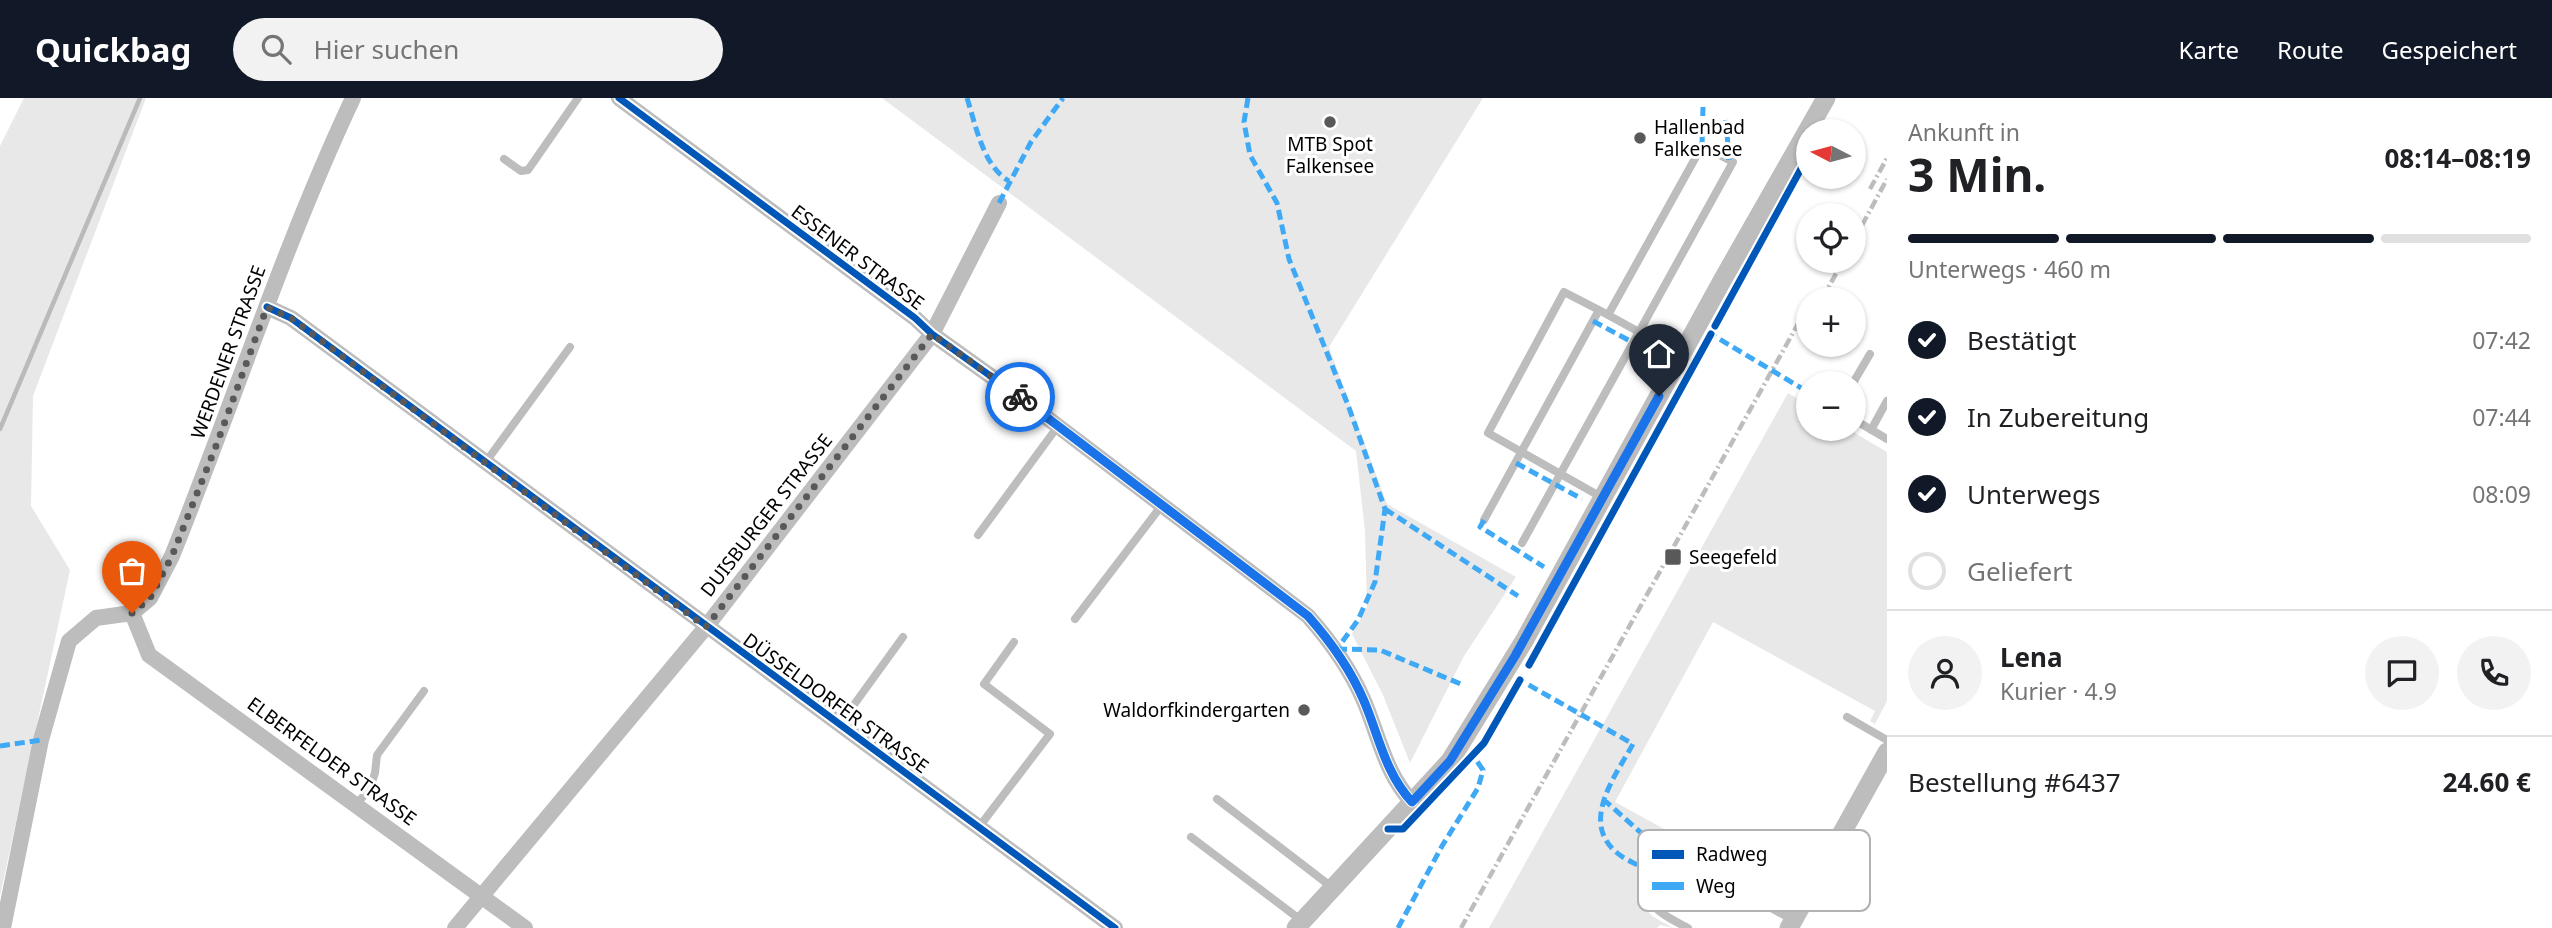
<!DOCTYPE html>
<html lang="de">
<meta charset="utf-8">
<style>
body{margin:0;font-family:"Noto Sans",sans-serif;background:#f2f2f2;color:#202124;height:100vh;display:flex;flex-direction:column;font-size:26px;white-space:nowrap}
*{box-sizing:border-box;margin:0}
p{font-size:23px;color:#757577}
.icon{flex:none;width:38px;height:38px;fill:none;stroke:currentColor;stroke-width:2;stroke-linecap:round;stroke-linejoin:round}
.map{position:relative;flex:1;overflow:hidden}
.side{display:flex;flex-direction:column;background:#fff;width:665px}
.side>*{flex:none}
.needle{width:46px;rotate:276deg}
.tools{position:absolute;left:1796px;top:21px;display:grid;gap:14px}
.tools a{display:grid;place-items:center;width:70px;height:70px;border-radius:50%;background:#fff;box-shadow:0 2px 5px #0004;font-size:35px}
.pin{position:absolute;display:grid;place-items:center;width:60px;height:60px;color:#fff;margin:-72px -30px;border-radius:50% 50% 50% 0;rotate:-45deg;box-shadow:0 0 7px #0007}
.pin .icon{rotate:45deg}
.courier{position:absolute;display:grid;place-items:center;width:70px;height:70px;margin:-35px;border:5px solid #1a73e8;border-radius:50%;background:#fff;color:#222;box-shadow:0 2px 9px #0007}
.overview em{font-style:normal;font-weight:700}
.overview div{display:flex;flex-direction:column-reverse}
.overview{display:flex;align-items:center;justify-content:space-between;height:119px;padding:0 21px}
h1{font-size:46px;font-weight:700;line-height:52px}
.bar{display:grid;grid-template-columns:repeat(4,1fr);gap:10px 7px;align-content:center;height:84px;padding:0 21px}
.bar i{height:9px;border-radius:5px;background:#e0e0e0}
.bar .selected{background:#111827}
.bar p{grid-column:span 4}
.line{display:flex;align-items:center;gap:18px;padding:0 21px;border-top:2px solid #e0e0e0}
.line div{flex:1}
.round{display:grid;place-items:center;flex:none;width:74px;height:74px;border-radius:37px;background:#f2f2f2}
ol{padding:0 21px;list-style:none}
li{display:flex;align-items:center;gap:21px;height:77px}
li p{margin-inline-start:auto}
li .icon{padding:7px;border-radius:50%;background:#111827;color:#fff;stroke-width:4}
li:last-child{color:#757577}
li i{width:38px;height:38px;border:4px solid #e0e0e0;border-radius:50%}
header{display:flex;align-items:center;gap:42px;box-sizing:border-box;height:98px;padding:0 35px;background:#111827;color:#fff}
header strong{font-size:33px}
nav{display:flex;gap:38px;margin-inline-start:auto;font-size:24px}
.search{width:490px;height:63px;background:#f2f2f2;display:flex;align-items:center;gap:18px;box-sizing:border-box;padding:0 24px;border-radius:38px;color:#757577;font-size:26px}
main{display:flex;flex:1;min-height:0}
.map>svg:first-child{display:block}
.green{fill:#e8e8e8}
.lines{fill:none;stroke-linecap:round;stroke-linejoin:round}
.stream{stroke:#bababa;stroke-width:4.5}
.service{stroke:#bdbdbd;stroke-width:8}
.minor{stroke:#bdbdbd;stroke-width:16}
.tertiary{stroke:#bdbdbd;stroke-width:19}
.rail{stroke:#bdbdbd;stroke-width:4.5;stroke-dasharray:10 3.5 2 3.5;stroke-linecap:butt}
.quiet{stroke:#3fa9f5;stroke-width:5;stroke-dasharray:10 5;stroke-linecap:butt}
.cycleway-casing{stroke:#fff;stroke-width:11}
.cycleway{stroke:#0057b8;stroke-width:7}
.done{stroke:#595959;stroke-width:7;stroke-dasharray:0 12.6}
.route{stroke:#1a73e8;stroke-width:9}
.poi-dot{fill:#595959;stroke:#fff;stroke-width:2.5}
.labels{text-anchor:middle;dominant-baseline:central;stroke-width:6;stroke-linejoin:round;paint-order:stroke}
.poi-label{font-size:19px;fill:#000;stroke:#fff;text-anchor:start}
.street-label{font-size:19px;fill:#000;stroke:#fff}
.key{fill:#fff;stroke:#b2b2b2;stroke-width:2}
.key-label{font-size:19px;fill:#000}
</style>
<header>
<strong>Quickbag</strong>
<div class="search"><svg class="icon" aria-label="search" viewBox="0 0 24 24"><circle cx="10" cy="10" r="6"/><path d="M15 15l6 6"/></svg>Hier suchen</div>
<nav><a>Karte</a><a>Route</a><a>Gespeichert</a></nav>
</header>
<main>
<div class="map">
<svg width="1887" height="830" viewBox="0 0 1887 830">
<rect width="100%" height="100%" fill="#fff"/>
<path class="green" d="M24 0H146L33 298 31 408 70 472 0 798V48Z
M882 0H1483L1329 249 1387 406 1516 479 1464 558 1410 665 1383 597 1352 536 1367 509 1365 433 1356 353Z
M1788 295 1808 307V331H1848L1887 354V603L1875 626 1870 623 1875 613 1713 524 1615 704 1777 793 1776 796 1676 746 1657 749 1646 760 1640 773 1639 803 1652 818 1673 830 1660 827 1657 830H1489Z"/>
<g class="lines">
<path class="stream" d="M0 331 140 0"/>
<path class="service" d="M504 61 521 73 528 72 578 0
M1599 212 1564 194 1488 335 1603 400
M1608 217 1702 48 1733 64 1639 234 1682 257
M1853 285 1870 256
M1853 321 1887 341
M1871 332 1887 303
M485 365 570 249
M1484 422 1599 212 1639 234 1522 445
M978 437 1058 328
M1075 521 1162 407
M1847 619 1887 642
M840 626 903 539
M1217 701 1333 790
M356 707 370 690 375 675 377 657 424 593
M979 729 1050 636 984 586 1014 544
M1191 739 1302 823
M1688 830C1669 820 1642 809 1647 783 1650 770 1655 764 1666 757L1677 758 1793 822"/>
<path class="minor" d="M619 0 915 220 932 236 1017 297 1308 518C1331 544 1350 570 1364 603 1379 638 1385 675 1412 704
M267 209 291 220 1115 830
M132 515 150 500 172 458C233 306 283 149 353 0
M132 515 149 557 525 830
M3 830 41 642 69 543 96 520 132 515
M455 830 706 529 932 236 999 105"/>
<path class="tertiary" d="M1296 830 1450 663 1524 543 1723 181 1826 0
M1789 830 1887 654"/>
<path class="rail" d="M1870 91 1887 60
M1853 144 1887 81
M1822 201 1843 163
M1461 830 1808 208"/>
<path class="quiet" d="M967 0C976 28 983 68 1009 83
M1248 0 1244 24 1250 57 1277 105 1289 161 1348 307 1385 411 1375 484 1358 522 1337 551
M1726 22 1729 62
M1702 48 1703 9
M999 105 1031 44 1063 0
M1593 223 1660 259
M1713 232 1711 236 1808 294
M1516 365 1582 401
M1385 411 1518 498
M1484 422 1480 429 1544 469
M1337 551 1380 552 1463 587
M1523 578 1520 582 1633 646C1616 677 1580 723 1616 754 1625 762 1639 767 1649 773
M0 648 41 642
M1603 701 1666 757
M1398 830 1442 748 1478 690 1483 672 1472 656"/>
<defs>
<path id="cycleway" d="M619 0 915 220 932 236 1017 297 1308 518C1331 544 1350 570 1364 603 1379 638 1385 675 1412 704
M267 209 291 220 1115 830
M1715 228 1808 58
M1529 567 1711 236
M1388 731H1403L1484 645 1520 582"/>
</defs>
<use href="#cycleway" class="cycleway-casing"/>
<use href="#cycleway" class="cycleway"/>
</g>
<g class="lines">
<path class="done" d="M132 515 150 500 172 458 216 348 267 209 291 220 706 529 932 236 1020 299"/>
<path class="route" d="M1020 299 1308 518C1331 544 1350 570 1364 603 1379 638 1385 675 1412 704L1450 663 1515 558 1659 298"/>
</g>
<g class="poi-dot">
<circle cx="1330" cy="24" r="7"/>
<circle cx="1640" cy="40" r="7"/>
<rect x="1664" y="450" width="18" height="18" rx="3.5"/>
<circle cx="1304" cy="612" r="7"/>
</g>
<g class="labels">
<g class="poi-label">
<text x="1654" y="29">Hallenbad<tspan x="1654" dy="22">Falkensee</tspan></text>
<text x="1330" y="46" text-anchor="middle">MTB Spot<tspan x="1330" dy="22">Falkensee</tspan></text>
<text x="1689" y="459">Seegefeld</text>
<text x="1290" y="612" text-anchor="end">Waldorfkindergarten</text>
</g>
<g class="street-label">
<text transform="translate(858 159) rotate(37)">ESSENER STRASSE</text>
<text transform="translate(228 254) rotate(-70)">WERDENER STRASSE</text>
<text transform="translate(766 417) rotate(-52)">DUISBURGER STRASSE</text>
<text transform="translate(836 605) rotate(36)">DÜSSELDORFER STRASSE</text>
<text transform="translate(332 663) rotate(36)">ELBERFELDER STRASSE</text>
</g>
</g>
<rect x="1638" y="732" width="232" height="81" rx="10" class="key"/>
<rect x="1652" y="752" width="32" height="9" fill="#0057b8"/>
<rect x="1652" y="784" width="32" height="8" fill="#3fa9f5"/>
<g class="key-label">
<text x="1696" y="763">Radweg</text>
<text x="1696" y="795">Weg</text>
</g>
</svg>
<div class="tools">
<a><svg class="needle" viewBox="-14 -14 28 28"><path d="M0-13l5 13h-10z" fill="#e53935"/><path d="M0 13l5-13h-10z" fill="#757577"/></svg></a>
<a><svg class="icon" aria-label="locate" viewBox="0 0 24 24"><circle cx="12" cy="12" r="6"/><path d="M12 2v4M12 18v4M2 12h4M18 12h4"/></svg></a>
<a>+</a>
<a>−</a>
</div>
<div class="pin" style="left:132px;top:515px;background:#ea580c"><svg class="icon" aria-label="bag" viewBox="0 0 24 24"><path d="M5 8h14l-1 12H6zM9 8a3 3 0 0 1 6 0"/></svg></div>
<div class="pin" style="left:1659px;top:298px;background:#1f2937"><svg class="icon" aria-label="home" viewBox="0 0 24 24"><path d="M3 11l9-7 9 7M6 9v11h12V9"/></svg></div>
<div class="courier" style="left:1020px;top:299px"><svg class="icon" aria-label="bike" viewBox="0 0 24 24"><circle cx="6" cy="16" r="4"/><circle cx="18" cy="16" r="4"/><path d="M6 16l4-8h5l3 8M10 8l3 8H6M13 5h3"/></svg></div>
</div>
<section class="side">
<div class="overview"><div><h1>3 Min.</h1><p>Ankunft in</p></div><em>08:14–08:19</em></div>
<div class="bar"><i class="selected"></i><i class="selected"></i><i class="selected"></i><i></i><p>Unterwegs · 460 m</p></div>
<ol>
<li><svg class="icon" aria-label="check" viewBox="0 0 24 24"><path d="M5 12l5 5 9-10"/></svg>Bestätigt<p>07:42</p></li>
<li><svg class="icon" aria-label="check" viewBox="0 0 24 24"><path d="M5 12l5 5 9-10"/></svg>In Zubereitung<p>07:44</p></li>
<li><svg class="icon" aria-label="check" viewBox="0 0 24 24"><path d="M5 12l5 5 9-10"/></svg>Unterwegs<p>08:09</p></li>
<li><i></i>Geliefert</li>
</ol>
<div class="line" style="height:126px"><a class="round"><svg class="icon" aria-label="person" viewBox="0 0 24 24"><circle cx="12" cy="8" r="4"/><path d="M4 21q1-7 8-7t8 7"/></svg></a><div><b>Lena</b><p>Kurier · 4.9</p></div><a class="round"><svg class="icon" aria-label="chat" viewBox="0 0 24 24"><path d="M4 5h16v11H9l-5 4z"/></svg></a><a class="round"><svg class="icon" aria-label="phone" viewBox="0 0 24 24"><path d="M5 4h4l2 5-3 2q2 4 5 5l2-3 5 2v4C11 20 4 13 5 4z"/></svg></a></div>
<div class="line" style="height:91px"><div>Bestellung #6437</div><b>24.60 €</b></div>
</section>
</main>
